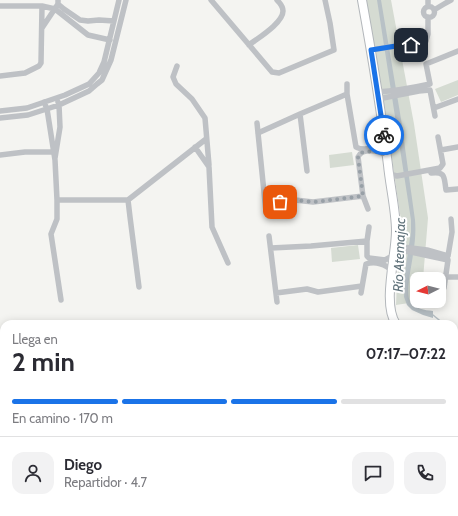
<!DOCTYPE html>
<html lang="es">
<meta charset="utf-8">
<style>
body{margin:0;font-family:Cabin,sans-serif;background:#f2f2f3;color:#2b2b33;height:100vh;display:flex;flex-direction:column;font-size:15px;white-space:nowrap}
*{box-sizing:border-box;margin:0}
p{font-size:13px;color:#7c7c81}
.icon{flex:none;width:22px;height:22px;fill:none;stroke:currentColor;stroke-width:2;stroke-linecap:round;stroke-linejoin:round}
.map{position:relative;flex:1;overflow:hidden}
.side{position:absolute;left:0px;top:320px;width:458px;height:196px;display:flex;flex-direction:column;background:#fff;border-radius:12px 12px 0 0;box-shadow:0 2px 10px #0003}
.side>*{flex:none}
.needle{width:26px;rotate:264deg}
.fabs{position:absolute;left:410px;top:272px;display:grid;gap:8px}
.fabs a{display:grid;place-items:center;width:36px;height:36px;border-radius:8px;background:#fff;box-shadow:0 2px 10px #0003;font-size:20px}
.pin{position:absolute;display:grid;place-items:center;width:34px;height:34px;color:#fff;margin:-17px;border-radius:8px;box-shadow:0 2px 6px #0006}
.courier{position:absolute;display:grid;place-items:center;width:40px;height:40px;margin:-20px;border:3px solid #1a73e8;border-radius:50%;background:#fff;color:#222;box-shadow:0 1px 5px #0007}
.headline em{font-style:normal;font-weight:800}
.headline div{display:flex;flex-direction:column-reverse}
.headline{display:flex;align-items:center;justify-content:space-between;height:68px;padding:0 12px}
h1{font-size:26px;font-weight:800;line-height:30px}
.bar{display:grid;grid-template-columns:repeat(4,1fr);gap:6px 4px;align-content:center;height:48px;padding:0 12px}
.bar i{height:5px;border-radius:3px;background:#e1e1e2}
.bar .active{background:#1a73e8}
.bar p{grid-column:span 4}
.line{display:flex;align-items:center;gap:10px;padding:0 12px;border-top:1px solid #e1e1e2}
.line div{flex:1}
.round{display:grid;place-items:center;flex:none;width:42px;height:42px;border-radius:12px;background:#f2f2f3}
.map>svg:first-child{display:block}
.green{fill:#d5dbd2}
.water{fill:#b8c1c6}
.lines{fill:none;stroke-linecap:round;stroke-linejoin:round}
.stream{stroke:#b8c1c6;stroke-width:1.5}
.secondary-casing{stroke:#b3b7bb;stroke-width:10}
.street{stroke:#bec1c5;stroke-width:5.5}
.secondary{stroke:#fff;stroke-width:8}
.done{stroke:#98a0a7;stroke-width:4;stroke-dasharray:0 7.2}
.route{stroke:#1a73e8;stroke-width:5}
.labels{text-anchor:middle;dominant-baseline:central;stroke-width:4;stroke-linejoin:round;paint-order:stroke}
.water-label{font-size:14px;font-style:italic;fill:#62747c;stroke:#fff}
</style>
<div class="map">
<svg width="458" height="516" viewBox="0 0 458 516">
<rect width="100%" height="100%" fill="#f4f4f1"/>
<path class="green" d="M366 0H391L414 124 428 218 423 279H417V301H422L396 305 397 281 402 227 383 99Z
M458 80V95L441 102 435 89Z
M352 152 354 165 330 168 329 155Z
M358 245 360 259 332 262 331 248Z"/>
<path class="water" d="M377 0H381L401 119 415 220C416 231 415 243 413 254 412 265 405 292 410 301 416 309 424 310 433 311V318L423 315 412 310 407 305 404 297 405 272 411 232V220Z"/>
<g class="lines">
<path class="stream" d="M433 315 444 324
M454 358 458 417"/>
<defs>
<path id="secondary" d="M362 0C372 55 381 110 388 165 390 186 396 211 396 231 396 256 382 304 396 324
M454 455H458
M0 456H4
M454 466H458
M0 467H4
M431 512V516
M440 516V512"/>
</defs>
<use href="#secondary" class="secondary-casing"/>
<path class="street" d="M211 0 272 72 279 73 334 50 330 23 325 0
M428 0V6
M58 4 64 9 80 20 88 21 99 20 114 21
M0 6H42L55 9 88 35 110 40
M423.5 12a5.5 5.5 0 1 1 11 0a5.5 5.5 0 1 1-11 0Z
M434 10 444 4 451 0
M42 28 58 4V0
M249 45C258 38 283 23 283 11 283 7 280 3 277 0
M396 46C402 54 419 45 426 41L428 34V17
M371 50 396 46 397 43 420 36 425 32
M177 66 173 77 176 84 192 99 205 118 209 165
M0 76 25 73 39 66 41 63 42 6
M347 84V94L356 147C359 149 361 149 365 149 374 148 379 145 384 137
M377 92C395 91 412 88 430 84L426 64 458 51
M378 99 419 91 430 90 435 116
M44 102 47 109 55 160 57 200V219L51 234 61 300
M434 108 458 99
M0 111 27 108 65 95 89 84 99 73 104 62 119 0
M300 114 307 171
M0 118 28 115 59 105 89 91 97 84 102 80 111 60 126 0
M257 123 266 212
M258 133 300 114 347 94
M195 147 209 167 212 227 228 263
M441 150 458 147
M0 155 25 152H55
M55 158 60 127 59 105 58 102
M431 173C446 171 444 178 446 190L458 189
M389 174 397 176 440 168 443 164 438 137
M57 200H128L206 139
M128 200 130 217 139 287
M265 203 295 200 313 202 363 196
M368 209 363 196 358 157C362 148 379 150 387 156
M369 227 367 241V256L369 258 385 260 394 255
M269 236 277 302
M395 246 427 250 448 256 452 232 451 219
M271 248 311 246 367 241
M395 250 411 252 448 260 444 288
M445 277H458
M276 293 307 289 318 292 362 286
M361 293 366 264C375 261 386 264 392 271
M355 324H356
M0 442 2 456
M1 479 4 484
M23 512 26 516
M78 512 81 516
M131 512 134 516
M186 512 190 516
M205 512 207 516
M239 512 242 516
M251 512 253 516
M262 512 264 516
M271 512 272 516
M284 512 286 516"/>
<use href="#secondary" class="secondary"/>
</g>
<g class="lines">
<path class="done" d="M280 202 295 200 314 202 363 196 358 157 360 153C370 151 378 150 387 156L384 135"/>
<path class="route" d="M384 135 371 50 396 46 397 48 411 45"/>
</g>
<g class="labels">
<g class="water-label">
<text transform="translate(399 255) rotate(-88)">Río Atemajac</text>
</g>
</g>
</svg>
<div class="fabs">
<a><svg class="needle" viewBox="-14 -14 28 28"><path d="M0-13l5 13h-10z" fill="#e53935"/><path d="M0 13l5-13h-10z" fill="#7c7c81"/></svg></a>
</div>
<div class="pin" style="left:280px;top:202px;background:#ea580c"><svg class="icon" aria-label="bag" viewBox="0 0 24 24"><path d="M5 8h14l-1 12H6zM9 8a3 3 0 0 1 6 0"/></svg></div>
<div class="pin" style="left:411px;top:45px;background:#1f2937"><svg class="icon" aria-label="home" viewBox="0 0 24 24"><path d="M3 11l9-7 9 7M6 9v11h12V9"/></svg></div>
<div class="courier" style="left:384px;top:135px"><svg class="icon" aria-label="bike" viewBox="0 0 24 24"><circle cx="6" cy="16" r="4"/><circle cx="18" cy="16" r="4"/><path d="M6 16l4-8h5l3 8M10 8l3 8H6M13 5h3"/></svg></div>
<section class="side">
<div class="headline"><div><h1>2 min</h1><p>Llega en</p></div><em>07:17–07:22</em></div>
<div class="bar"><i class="active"></i><i class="active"></i><i class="active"></i><i></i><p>En camino · 170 m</p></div>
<div class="line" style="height:72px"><a class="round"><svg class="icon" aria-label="person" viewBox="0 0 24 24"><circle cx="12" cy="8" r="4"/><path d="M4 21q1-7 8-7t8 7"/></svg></a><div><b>Diego</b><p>Repartidor · 4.7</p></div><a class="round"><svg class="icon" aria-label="chat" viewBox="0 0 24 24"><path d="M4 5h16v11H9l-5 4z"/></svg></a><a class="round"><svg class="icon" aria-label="phone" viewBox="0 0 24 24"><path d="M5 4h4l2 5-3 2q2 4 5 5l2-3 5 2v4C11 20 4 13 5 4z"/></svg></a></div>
</section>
</div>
